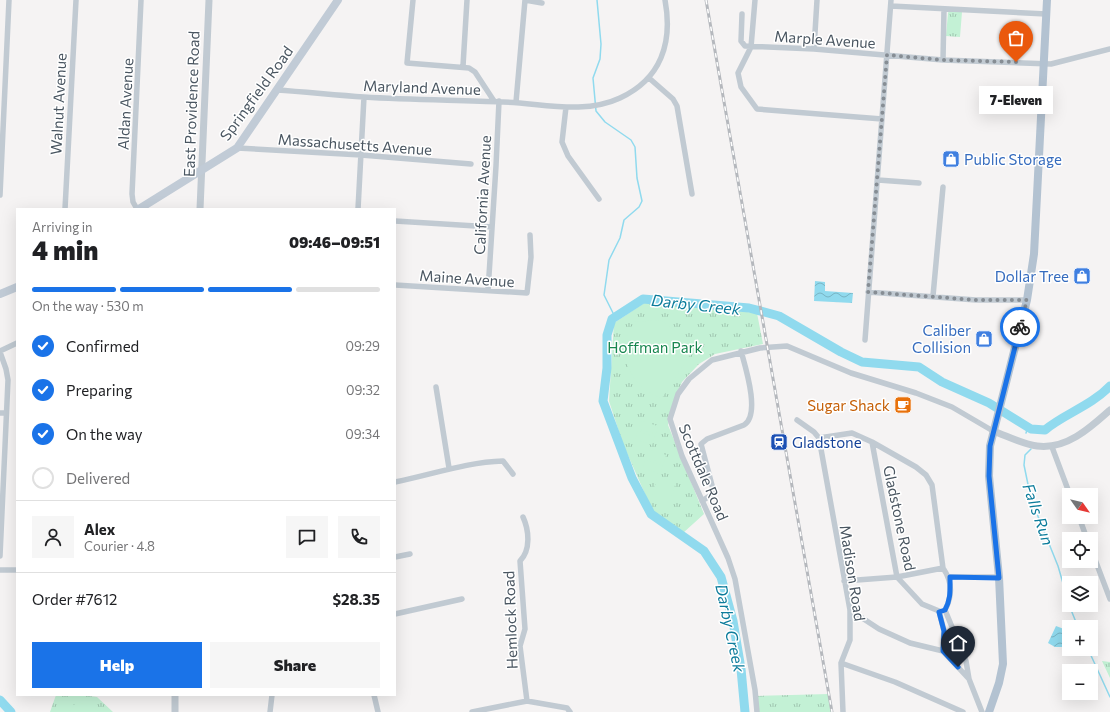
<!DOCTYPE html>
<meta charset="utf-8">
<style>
body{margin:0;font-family:Commissioner,sans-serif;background:#f6f6f6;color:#202124;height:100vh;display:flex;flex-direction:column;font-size:15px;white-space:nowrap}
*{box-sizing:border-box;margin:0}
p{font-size:13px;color:#757577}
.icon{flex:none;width:22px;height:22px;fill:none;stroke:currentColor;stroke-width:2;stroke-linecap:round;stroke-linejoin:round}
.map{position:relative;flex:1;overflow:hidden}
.side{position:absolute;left:16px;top:208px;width:380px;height:488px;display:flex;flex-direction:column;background:#fff;border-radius:0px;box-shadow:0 4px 16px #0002}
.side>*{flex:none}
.needle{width:26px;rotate:124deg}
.controls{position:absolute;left:1062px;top:488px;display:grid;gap:8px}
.controls a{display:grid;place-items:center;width:36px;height:36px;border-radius:0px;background:#fff;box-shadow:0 4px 16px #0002;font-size:20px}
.pin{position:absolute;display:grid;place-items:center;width:34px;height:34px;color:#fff;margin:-41px -17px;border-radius:50% 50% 50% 0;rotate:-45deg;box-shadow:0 0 4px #0007}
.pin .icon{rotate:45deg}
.courier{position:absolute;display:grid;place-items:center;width:40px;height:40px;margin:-20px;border:3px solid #1a73e8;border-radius:50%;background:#fff;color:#222;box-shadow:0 1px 5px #0007}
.bubble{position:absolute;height:28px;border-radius:0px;background:#fff;box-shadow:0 4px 16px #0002;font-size:13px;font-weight:800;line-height:28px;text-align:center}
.summary em{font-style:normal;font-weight:800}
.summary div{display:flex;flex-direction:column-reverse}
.summary{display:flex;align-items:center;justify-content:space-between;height:68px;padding:0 16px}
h1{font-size:26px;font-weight:800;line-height:30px}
.bar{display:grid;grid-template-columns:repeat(4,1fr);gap:6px 4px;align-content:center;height:48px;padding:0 16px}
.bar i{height:5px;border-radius:3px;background:#e0e0e0}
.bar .on{background:#1a73e8}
.bar p{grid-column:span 4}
.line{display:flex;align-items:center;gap:10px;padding:0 16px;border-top:1px solid #e0e0e0}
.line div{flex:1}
.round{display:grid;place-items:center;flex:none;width:42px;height:42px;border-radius:0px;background:#f6f6f6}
ol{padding:0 16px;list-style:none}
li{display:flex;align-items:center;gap:12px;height:44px}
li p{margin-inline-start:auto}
li .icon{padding:4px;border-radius:50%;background:#1a73e8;color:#fff;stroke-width:4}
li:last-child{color:#757577}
li i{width:22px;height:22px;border:2px solid #e0e0e0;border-radius:50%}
.cta{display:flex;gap:8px;margin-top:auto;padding:8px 16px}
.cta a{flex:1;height:46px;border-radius:0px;background:#1a73e8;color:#fff;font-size:16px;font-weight:800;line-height:46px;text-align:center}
.cta a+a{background:#f6f6f6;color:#202124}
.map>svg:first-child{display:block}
.park{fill:url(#park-tufts)}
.pitch{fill:#c3f1d5}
.water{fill:url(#water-waves)}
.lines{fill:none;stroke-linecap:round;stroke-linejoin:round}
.stream{stroke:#90daee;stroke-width:1.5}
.river{stroke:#90daee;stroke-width:9}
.minor{stroke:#c1cad2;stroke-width:5.5}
.tertiary{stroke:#c1cad2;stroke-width:7}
.secondary{stroke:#c1cbd6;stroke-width:8}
.primary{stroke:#b3c2d1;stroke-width:8}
.rail-casing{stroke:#b5b8bd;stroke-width:3}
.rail{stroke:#fff;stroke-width:1.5;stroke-dasharray:4.5;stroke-linecap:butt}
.done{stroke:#868d94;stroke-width:4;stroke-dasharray:0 7.2}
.route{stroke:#1a73e8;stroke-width:5}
.labels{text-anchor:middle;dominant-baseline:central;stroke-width:3;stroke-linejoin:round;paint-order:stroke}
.street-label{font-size:15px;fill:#4a5661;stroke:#fff}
.shop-label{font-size:15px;fill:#366cbe;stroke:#fff;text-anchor:end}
.park-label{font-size:15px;fill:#17864f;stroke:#fff}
.food-label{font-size:15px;fill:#c56008;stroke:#fff;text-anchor:end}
.transit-label{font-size:15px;fill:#164399;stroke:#fff;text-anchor:start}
.water-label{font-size:16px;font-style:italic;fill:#0c7c9b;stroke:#fff}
</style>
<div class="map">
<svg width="1110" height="712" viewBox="0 0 1110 712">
<defs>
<pattern id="park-tufts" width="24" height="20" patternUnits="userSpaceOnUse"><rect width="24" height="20" fill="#c3f1d5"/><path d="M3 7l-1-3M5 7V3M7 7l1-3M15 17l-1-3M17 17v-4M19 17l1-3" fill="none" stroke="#a0c6b0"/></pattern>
<pattern id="water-waves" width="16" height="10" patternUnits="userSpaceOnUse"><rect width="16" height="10" fill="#90daee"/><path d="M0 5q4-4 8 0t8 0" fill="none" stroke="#78b4c4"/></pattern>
</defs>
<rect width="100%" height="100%" fill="#f5f3f3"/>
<path class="park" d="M949 11 962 12 960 37 946 36 948 13Z
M646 302 757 313 763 344 715 354 699 364 682 382 677 393 668 425 704 514 683 533 653 512 623 444 609 401 614 323Z
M1102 661 1110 662V678Z
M829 694 832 712H757L756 696Z
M56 695H82L97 697 113 712H50Z"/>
<path class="pitch" d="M660 320 694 344 695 347 662 398C639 392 621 366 625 342 626 335 631 328 634 322Z
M641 421 658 426 656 434 638 429Z
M638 431 655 437 652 445 635 439Z
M649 450 666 455 664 463 646 458Z
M645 460 663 466 660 474 643 468Z
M658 476 676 482 669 504 651 498Z
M77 701 102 712H69Z"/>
<path class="water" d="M815 281 825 282V291L853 293 852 303 814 301Z
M1056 626 1064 629 1069 636 1067 647H1055L1048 643Z"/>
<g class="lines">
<path class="stream" d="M597 0 601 44 600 59 593 78 596 111 605 122 631 140 635 147 637 178 642 201 639 207 624 220 620 238 609 260 604 295 615 317
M1026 433 1028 427
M1031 449 1025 455 1024 465 1031 499 1058 566 1069 604
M1069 605 1078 627
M1088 649 1110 697"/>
<path class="river" d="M0 700 11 712
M745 712 741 669 733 621 721 577 704 551 651 514 632 478 603 401 607 368V335L612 319 643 299 749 308 779 316 841 352 862 362 919 367 942 382 989 403 1031 429 1045 430C1064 414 1091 406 1110 386"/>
<path class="minor" d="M413 0 407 63 469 68 475 72 494 101
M525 0 542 3
M755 0 751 47 738 73 741 87 757 109 882 119
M891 6 1046 14
M742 14 741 41 745 46 814 49 943 60 1051 64 1110 49
M814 49 817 0
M943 60 944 9
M463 66 467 0
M649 78 673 99 677 106 692 194
M277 90C306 92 335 95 364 97 411 100 457 100 503 102 541 103 584 115 620 98 661 79 673 43 665 0
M516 102 525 0
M566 107 562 142 568 156 599 199
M237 148 361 155 471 164
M878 180 919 183
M0 195 9 0
M65 209 76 0
M137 209 133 202 132 194 141 0
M358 209 364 97
M395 221 492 227
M395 285 527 293 531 257 530 235
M488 291 496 166 499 101
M868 292 976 300H1027
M933 296 943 187
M865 340 891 0
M0 351 17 343
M0 352 6 369 8 380 0 556
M436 387 449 468
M0 413H6
M797 420 814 432 819 438 852 433 872 442 916 467 926 475 932 485 943 568C952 581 953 595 945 610L966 661 969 679
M819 438 850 610V640L841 663 843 712
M872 442 897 577 922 604 939 611
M1052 447 1070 495
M395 482C431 475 466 462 503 461L513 474
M702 501 714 493 701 444 707 439 744 425C761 415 745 366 741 351
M523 517C529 530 531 550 520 561L525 629 520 646 527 701
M1079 517 1087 539
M1091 549 1110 599
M395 557 410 554
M0 570H17
M950 577H999
M844 581 897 577 943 568
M850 610 879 629 910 643 943 651 969 679 982 712
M939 611 944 631 943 651
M395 614 462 599
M841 663 895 682 963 712
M374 695 378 712
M270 712 272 695
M472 712 527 701 567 708 570 712
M757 712 755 690 735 579 728 558 682 456 670 419 678 394 689 379 712 360 760 348 787 346 851 373 916 393 952 407 993 431"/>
<path class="tertiary" d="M200 209 209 0
M993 431C1007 436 1022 444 1037 446 1066 450 1090 428 1110 410
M175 695V712"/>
<path class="secondary" d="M139 209 237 148 338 0
M0 294 17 287"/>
<path class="primary" d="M989 712 999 683 1003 664 999 577 989 476 990 446 1027 300 1034 254 1047 0"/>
<defs>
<path id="rail" d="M706 0 832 712"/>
</defs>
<use href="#rail" class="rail-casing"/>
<use href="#rail" class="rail"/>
</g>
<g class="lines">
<path class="done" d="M1016 62 943 60 887 55 868 292 976 300H1027L1020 327"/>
<path class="route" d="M958 667 943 651 944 631 939 612 945 610C951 599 950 590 950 577L999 578 989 476 990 446 1020 327"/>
</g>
<defs>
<symbol id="shop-square" viewBox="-11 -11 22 22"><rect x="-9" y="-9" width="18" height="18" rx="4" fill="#3f7fe0" stroke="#fff"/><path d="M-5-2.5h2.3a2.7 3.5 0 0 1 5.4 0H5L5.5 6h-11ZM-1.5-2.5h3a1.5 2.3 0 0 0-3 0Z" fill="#fff"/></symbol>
<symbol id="cafe-square" viewBox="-11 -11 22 22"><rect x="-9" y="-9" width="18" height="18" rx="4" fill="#e8710a" stroke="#fff"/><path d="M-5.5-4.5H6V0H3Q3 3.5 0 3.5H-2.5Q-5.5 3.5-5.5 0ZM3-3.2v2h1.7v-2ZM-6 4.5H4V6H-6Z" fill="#fff"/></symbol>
<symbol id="station-square" viewBox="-11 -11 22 22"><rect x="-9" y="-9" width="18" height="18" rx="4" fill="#1a4fb4" stroke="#fff"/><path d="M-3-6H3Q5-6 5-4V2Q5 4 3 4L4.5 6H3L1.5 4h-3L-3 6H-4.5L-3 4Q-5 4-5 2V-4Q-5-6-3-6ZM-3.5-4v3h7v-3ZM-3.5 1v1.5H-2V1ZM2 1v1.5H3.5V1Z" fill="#fff"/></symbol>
</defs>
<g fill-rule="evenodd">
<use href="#shop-square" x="941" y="149" width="20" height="20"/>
<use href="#shop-square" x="1072" y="266" width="20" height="20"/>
<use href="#shop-square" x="974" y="329" width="20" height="20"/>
<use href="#cafe-square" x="893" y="395" width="20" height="20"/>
<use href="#station-square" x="769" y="432" width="20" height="20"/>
</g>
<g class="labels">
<g class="street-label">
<text transform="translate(825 39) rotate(4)">Marple Avenue</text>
<text transform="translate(422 87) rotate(2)">Maryland Avenue</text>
<text transform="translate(256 93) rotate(-54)">Springfield Road</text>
<text transform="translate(58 104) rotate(-87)">Walnut Avenue</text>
<text transform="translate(125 104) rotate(-87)">Aldan Avenue</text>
<text transform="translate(191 104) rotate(-88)">East Providence Road</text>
<text transform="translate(355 144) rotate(4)">Massachusetts Avenue</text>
<text transform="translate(482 195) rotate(-87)">California Avenue</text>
<text transform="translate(467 278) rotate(4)">Maine Avenue</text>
<text transform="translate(704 472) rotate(67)">Scottdale Road</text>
<text transform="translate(900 518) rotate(78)">Gladstone Road</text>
<text transform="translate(853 573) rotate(81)">Madison Road</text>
<text transform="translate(510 620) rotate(-92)">Hemlock Road</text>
</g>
<g class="shop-label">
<text x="964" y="159" text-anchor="start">Public Storage</text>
<text x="1069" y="276">Dollar Tree</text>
<text x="971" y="330">Caliber<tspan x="971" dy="17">Collision</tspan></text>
</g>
<g class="park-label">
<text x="655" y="347">Hoffman Park</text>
</g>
<g class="food-label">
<text x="890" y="405">Sugar Shack</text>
</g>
<g class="transit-label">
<text x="792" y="442">Gladstone</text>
</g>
<g class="water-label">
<text transform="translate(696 304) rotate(6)">Darby Creek</text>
<text transform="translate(1039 514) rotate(71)">Falls Run</text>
<text transform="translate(731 628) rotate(78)">Darby Creek</text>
</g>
</g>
</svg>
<div class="controls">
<a><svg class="needle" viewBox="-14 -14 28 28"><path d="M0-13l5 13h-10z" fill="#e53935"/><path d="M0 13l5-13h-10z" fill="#757577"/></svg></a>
<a><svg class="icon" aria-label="locate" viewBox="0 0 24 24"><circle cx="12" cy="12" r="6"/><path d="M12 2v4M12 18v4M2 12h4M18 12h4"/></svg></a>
<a><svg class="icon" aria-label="layers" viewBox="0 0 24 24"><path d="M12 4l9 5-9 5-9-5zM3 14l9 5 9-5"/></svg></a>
<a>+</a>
<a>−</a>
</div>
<div class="pin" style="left:1016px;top:62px;background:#ea580c"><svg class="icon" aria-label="bag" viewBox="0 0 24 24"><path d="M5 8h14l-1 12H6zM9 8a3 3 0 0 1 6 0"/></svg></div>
<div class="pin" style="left:958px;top:667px;background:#1f2937"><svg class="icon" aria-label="home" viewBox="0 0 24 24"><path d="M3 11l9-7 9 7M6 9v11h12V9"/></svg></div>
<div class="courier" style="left:1020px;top:327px"><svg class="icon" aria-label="bike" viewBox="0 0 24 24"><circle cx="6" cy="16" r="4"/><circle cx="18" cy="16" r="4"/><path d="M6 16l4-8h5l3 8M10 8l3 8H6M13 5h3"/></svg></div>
<div class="bubble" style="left:979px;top:86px;width:74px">7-Eleven</div>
<section class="side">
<div class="summary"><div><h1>4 min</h1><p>Arriving in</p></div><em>09:46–09:51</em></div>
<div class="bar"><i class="on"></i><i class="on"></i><i class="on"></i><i></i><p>On the way · 530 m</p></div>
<ol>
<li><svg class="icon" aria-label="check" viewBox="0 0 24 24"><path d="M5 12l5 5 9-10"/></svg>Confirmed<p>09:29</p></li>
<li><svg class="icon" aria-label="check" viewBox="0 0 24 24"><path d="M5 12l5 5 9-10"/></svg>Preparing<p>09:32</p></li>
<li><svg class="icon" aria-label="check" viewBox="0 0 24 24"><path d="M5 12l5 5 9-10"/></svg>On the way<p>09:34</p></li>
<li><i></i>Delivered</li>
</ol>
<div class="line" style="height:72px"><a class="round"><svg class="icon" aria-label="person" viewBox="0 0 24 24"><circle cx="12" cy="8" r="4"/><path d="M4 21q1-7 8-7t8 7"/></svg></a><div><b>Alex</b><p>Courier · 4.8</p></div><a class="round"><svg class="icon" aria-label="chat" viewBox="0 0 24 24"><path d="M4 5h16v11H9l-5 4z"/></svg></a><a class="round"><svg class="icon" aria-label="phone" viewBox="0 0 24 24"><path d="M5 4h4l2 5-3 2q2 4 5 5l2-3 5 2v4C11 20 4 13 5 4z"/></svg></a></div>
<div class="line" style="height:52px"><div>Order #7612</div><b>$28.35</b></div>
<div class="cta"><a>Help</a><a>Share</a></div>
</section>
</div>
